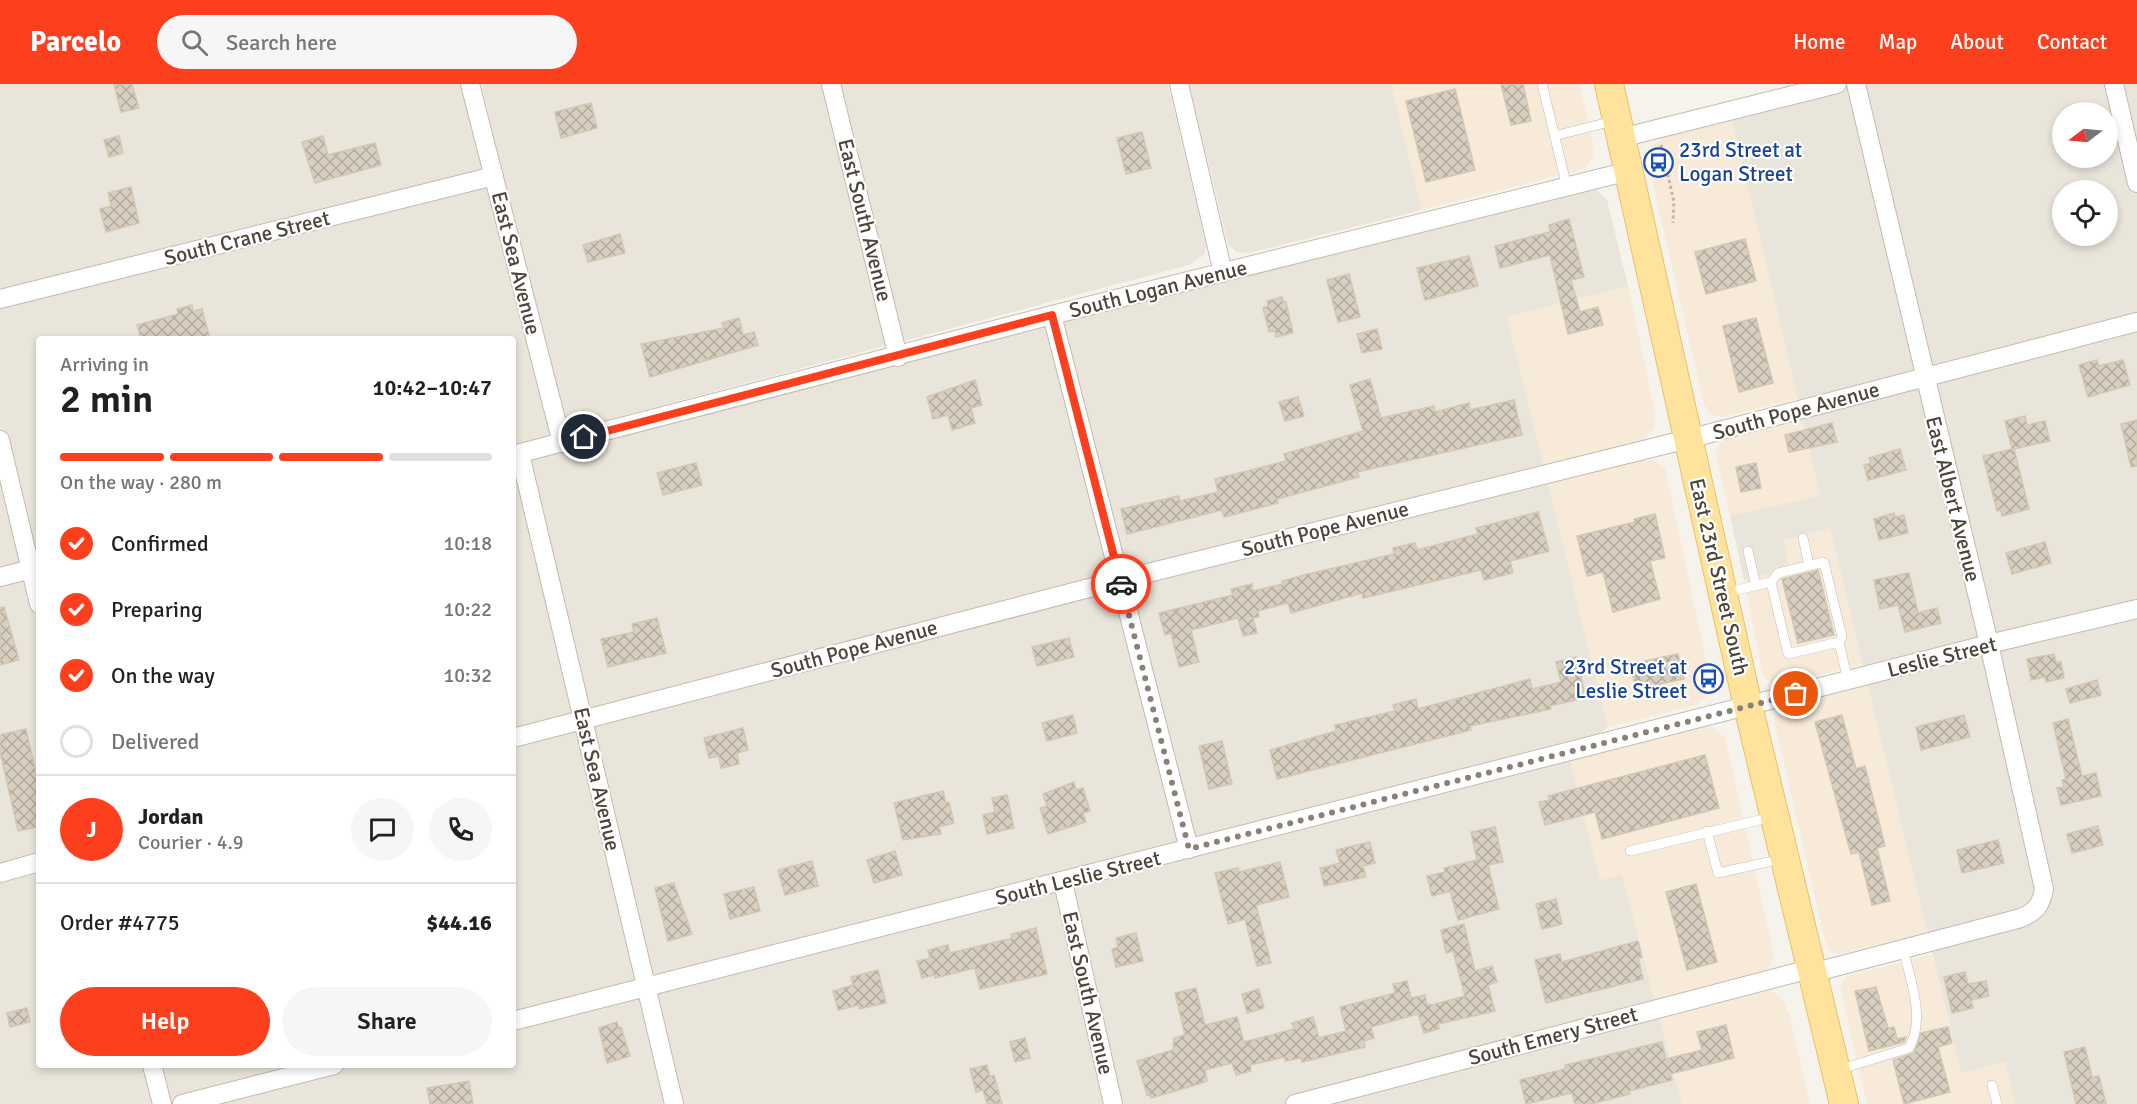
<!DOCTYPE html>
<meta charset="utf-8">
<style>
body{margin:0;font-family:Signika,sans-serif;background:#f6f6f6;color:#202124;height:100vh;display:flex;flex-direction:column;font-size:22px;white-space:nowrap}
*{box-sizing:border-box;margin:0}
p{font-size:20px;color:#757577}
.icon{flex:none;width:33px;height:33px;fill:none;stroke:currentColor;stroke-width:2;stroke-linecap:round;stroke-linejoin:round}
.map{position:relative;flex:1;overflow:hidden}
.panel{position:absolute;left:36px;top:252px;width:480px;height:732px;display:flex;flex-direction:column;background:#fff;border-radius:6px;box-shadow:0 3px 9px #0003}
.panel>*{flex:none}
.needle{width:39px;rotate:254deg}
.tools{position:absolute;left:2052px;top:18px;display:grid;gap:12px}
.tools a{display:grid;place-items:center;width:66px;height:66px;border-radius:50%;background:#fff;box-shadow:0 3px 9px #0003;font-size:30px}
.pin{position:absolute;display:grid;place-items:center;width:51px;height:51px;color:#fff;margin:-26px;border:3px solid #fff;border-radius:50%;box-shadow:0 2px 6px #0007}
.courier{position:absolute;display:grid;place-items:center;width:60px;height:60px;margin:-30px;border:4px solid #fc3f1d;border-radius:50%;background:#fff;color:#222;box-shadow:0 2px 8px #0007}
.headline em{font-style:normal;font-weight:600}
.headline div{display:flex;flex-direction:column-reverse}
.headline{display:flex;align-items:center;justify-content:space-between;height:102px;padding:0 24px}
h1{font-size:39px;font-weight:600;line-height:45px}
.bar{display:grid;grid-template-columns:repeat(4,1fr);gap:9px 6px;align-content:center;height:72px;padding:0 24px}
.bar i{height:8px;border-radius:4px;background:#e0e0e0}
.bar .current{background:#fc3f1d}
.bar p{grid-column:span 4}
.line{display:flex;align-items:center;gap:15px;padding:0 24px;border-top:2px solid #e0e0e0}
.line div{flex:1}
.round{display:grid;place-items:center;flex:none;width:63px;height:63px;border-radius:32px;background:#f6f6f6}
ol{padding:0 24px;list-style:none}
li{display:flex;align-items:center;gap:18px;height:66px}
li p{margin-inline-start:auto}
li .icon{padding:6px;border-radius:50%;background:#fc3f1d;color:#fff;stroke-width:4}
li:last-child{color:#757577}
li i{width:33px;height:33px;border:3px solid #e0e0e0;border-radius:50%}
.action{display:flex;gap:12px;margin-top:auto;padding:12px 24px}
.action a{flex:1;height:69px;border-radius:36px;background:#fc3f1d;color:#fff;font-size:24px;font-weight:600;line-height:69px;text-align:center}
.action a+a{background:#f6f6f6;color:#202124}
header{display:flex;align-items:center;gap:36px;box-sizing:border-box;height:84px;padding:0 30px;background:#fc3f1d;color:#fff}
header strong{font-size:28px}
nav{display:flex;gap:33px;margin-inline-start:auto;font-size:21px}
.search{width:420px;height:54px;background:#f6f6f6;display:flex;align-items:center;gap:15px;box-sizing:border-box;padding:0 21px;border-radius:33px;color:#757577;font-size:22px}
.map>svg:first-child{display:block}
.residential{fill:#eae5da;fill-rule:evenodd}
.commercial{fill:#f7ead8}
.building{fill:url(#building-cross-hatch);stroke:#d3c7b4;stroke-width:1.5}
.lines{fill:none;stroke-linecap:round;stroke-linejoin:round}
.service-casing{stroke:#c2bbae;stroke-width:10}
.minor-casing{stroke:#c2bbae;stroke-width:20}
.primary-casing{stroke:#e6c16a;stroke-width:30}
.path{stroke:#c4b79f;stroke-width:3;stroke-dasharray:3 3;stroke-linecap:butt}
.service{stroke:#fff;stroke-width:9}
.minor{stroke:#fff;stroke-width:18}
.primary{stroke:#ffe39c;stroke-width:28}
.done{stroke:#878178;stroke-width:6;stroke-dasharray:0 10.8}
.route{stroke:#fc3f1d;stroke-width:8}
.labels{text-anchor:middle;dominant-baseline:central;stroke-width:4.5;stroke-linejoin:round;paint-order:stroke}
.transit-label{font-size:21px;fill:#164399;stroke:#fff;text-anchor:start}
.street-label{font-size:21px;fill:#4b4439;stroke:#fff}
</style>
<header>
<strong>Parcelo</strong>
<div class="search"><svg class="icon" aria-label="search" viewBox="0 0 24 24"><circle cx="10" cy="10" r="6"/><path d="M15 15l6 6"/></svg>Search here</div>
<nav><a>Home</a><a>Map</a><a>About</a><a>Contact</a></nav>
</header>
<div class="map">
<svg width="2137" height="1020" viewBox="0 0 2137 1020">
<defs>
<pattern id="building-cross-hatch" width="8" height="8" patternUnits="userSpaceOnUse" patternTransform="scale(1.5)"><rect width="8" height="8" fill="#d8cfc1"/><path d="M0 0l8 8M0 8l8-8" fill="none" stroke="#b1aa9e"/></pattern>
</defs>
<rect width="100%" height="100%" fill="#f6f3ec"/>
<path class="residential" d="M0 0H465L546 337 559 360 1571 104 1595 105 1607 116 1628 202 1507 233 1608 643 1569 673 1600 796 1622 790 1682 1020H0ZM39 255H513V981H39Z
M481 0H1168L1206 161 1204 171 1189 181 577 344 568 342 560 330Z
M1189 0H1391L1422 126 1249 169 1237 168 1228 160Z
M1832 0H2137V1020H2015L2005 978 1961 989 1830 445 1784 456 1790 484 1744 496 1730 432 1820 411 1732 35ZM2062 28H2108V74H2062ZM2062 106H2108V152H2062Z"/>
<path class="commercial" d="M1391 0H1579L1594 63 1592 76 1584 85 1422 126Z
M1732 35 1798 315 1721 333 1711 331 1704 320 1648 79 1652 62 1666 52Z
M1628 202 1655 329 1654 344 1642 357 1544 383 1507 233Z
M1803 336 1820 412 1730 432 1715 366 1721 357Z
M1637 376H1654L1665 384 1711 599 1707 612 1699 620 1608 643 1548 399Z
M1830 444 1862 580 1781 601 1771 599 1763 591 1744 496 1790 484 1784 456Z
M1867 600 1927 849 1840 870 1829 866 1824 852 1774 636 1781 623 1800 616Z
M1703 641 1714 644 1725 654 1774 872 1769 883 1759 891 1655 918 1622 791 1600 796 1569 673Z
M1932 870 1961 989 2005 978 2015 1020H1867L1840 903 1847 892Z
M1770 906 1781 913 1789 929 1810 1020H1682L1660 935Z"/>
<path class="building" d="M114 0H132L139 24 121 28Z
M1501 0H1523L1531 37 1511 41Z
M1455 5 1475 86 1426 98 1406 17Z
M591 19 597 44 561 54 555 28Z
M1142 48 1151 84 1126 90 1117 54Z
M119 52 123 69 109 73 104 56Z
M323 52 328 71 375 59 381 81 315 99 302 58Z
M131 103 139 139 106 148 100 125 111 122 108 109Z
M1569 135 1584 193 1571 196 1580 228 1598 223 1603 241 1568 250 1550 171 1500 184 1495 162 1550 148 1549 141Z
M620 150 625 169 588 178 583 161Z
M1745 155 1756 197 1706 210 1695 168Z
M1469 172 1478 202 1425 216 1417 184Z
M1349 190 1360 233 1338 238 1327 196Z
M1282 213 1283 218H1286L1293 249 1276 253 1275 247 1269 248 1263 224 1268 222 1267 217Z
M192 221 193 227 202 225 210 255H141L137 241 178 230 177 225Z
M739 234 743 251 754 248 758 261 650 293 641 260 724 244 722 239Z
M1756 234 1773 299 1739 308 1723 242Z
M1377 245 1382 265 1362 269 1357 250Z
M2097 276 2099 282 2123 276 2130 301 2088 313 2079 281Z
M1370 295 1381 334 1434 322 1435 328 1469 319 1470 326 1514 316 1522 351 1357 388 1359 393 1277 415 1278 419 1224 433 1222 426 1127 450 1121 425 1179 412 1180 417 1218 408 1215 395 1286 377 1284 370 1363 347 1350 301Z
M975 296 982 321 971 324 975 339 952 346 948 331 933 335 927 313Z
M1298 313 1304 332 1285 337 1279 318Z
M2025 332 2027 341 2045 337 2050 357 2014 365 2029 425 2002 432 2001 426 1997 427 1983 372 2012 365 2005 337Z
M2137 336V382L2131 383 2121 340Z
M1832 339 1837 358 1789 368 1785 351Z
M1900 365 1906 386 1868 396 1864 381 1871 379 1869 374Z
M696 379 702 401 663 411 657 389Z
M1756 379 1761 404 1741 408 1736 383Z
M1538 428 1549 467 1510 477 1513 489 1484 496 1481 486 1363 514 1362 509 1291 529 1288 519 1258 527 1259 533 1253 534 1257 549 1243 552 1238 534 1191 546 1199 578 1179 583 1171 549 1165 551 1159 529 1233 511 1231 505 1252 500 1253 507 1283 500 1282 497 1304 491 1394 470 1393 464 1415 459 1417 466 1478 450 1476 444Z
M1894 429 1895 433 1904 431 1908 449 1879 456 1874 435Z
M1655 430 1665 474 1650 477 1660 515 1613 528 1603 488 1587 492 1577 452 1635 438 1634 435Z
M2045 458 2051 479 2012 490 2006 469Z
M1818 486 1834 551 1798 559 1782 495Z
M1909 489 1918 529 1937 524 1941 539 1905 548 1898 521 1880 525 1874 496Z
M4 523 19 576 0 581V524Z
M657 534 666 569 608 583 601 555 634 548 632 540Z
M1069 554 1074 573 1037 582 1032 563Z
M1678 570 1684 595 1636 605 1630 580Z
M2054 570 2056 578H2061L2064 594 2046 598 2045 593 2031 596 2027 575Z
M1576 573 1585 610 1584 614 1550 622 1551 625 1470 642 1471 646 1277 695 1270 666 1336 647 1335 641 1395 627 1393 621 1416 615 1418 625 1530 595 1532 605 1561 598 1556 578Z
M2097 596 2101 611 2070 619 2066 605Z
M1073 631 1077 649 1047 657 1042 639Z
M1842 631 1856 685 1865 682 1885 762 1877 764 1890 817 1872 821 1859 768 1851 770 1815 638Z
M1964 631 1970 653 1921 666 1916 643Z
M2068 635 2082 692 2096 689 2101 712 2061 721 2057 704 2064 703 2062 696 2066 695 2053 639Z
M743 644 748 666 737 669 739 680 721 684 719 672 709 674 704 654Z
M26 645 39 702V743L18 747 0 668V651Z
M1222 657 1232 700 1209 705 1199 662Z
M1705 671 1719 724 1602 755 1595 728 1545 741 1539 718 1550 716 1548 712Z
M1074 698 1076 706 1083 704 1090 727 1083 729 1086 738 1048 750 1040 724 1047 722 1043 710Z
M943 707 946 719 949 718 954 739 939 743 941 750 903 756 894 719Z
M1007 711 1014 744 987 750 983 731 995 728 992 714Z
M2098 742 2103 761 2072 769 2067 750Z
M1495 743 1503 778 1488 781 1499 825 1458 836 1450 807 1432 812 1427 792 1445 788 1444 784 1477 776 1471 748Z
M1998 756 2004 779 1962 789 1957 766Z
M1370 758 1375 779 1363 782 1366 793 1324 802 1320 784 1340 779 1336 766Z
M895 767 902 791 874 799 867 776Z
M812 777 818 802 785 811 778 786Z
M1280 778 1289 813 1256 821 1271 879 1257 882 1245 835 1228 840 1215 789 1238 784 1239 788Z
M674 799 692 850 668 857 655 804Z
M1696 800 1717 878 1687 886 1666 808Z
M754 803 760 827 730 835 724 810Z
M1556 815 1562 840 1542 845 1536 820Z
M1464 840 1475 887 1492 882 1497 898 1488 901 1495 927 1438 940 1439 945 1424 949 1418 930 1371 943 1374 954 1364 957 1365 963 1302 978 1301 974 1285 977V973L1250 981 1251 987 1236 991 1232 979 1205 986 1207 997 1199 1000 1151 1014 1150 1010 1147 1011 1137 977 1173 966 1174 954 1185 951 1175 909 1196 904 1205 941 1237 933 1244 958 1294 945 1292 939 1313 933 1319 954 1346 947 1340 923 1395 909 1393 900 1407 897 1411 914 1425 911 1427 920 1432 921 1465 912 1453 867 1446 869 1441 846Z
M1036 844 1047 890 980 905 975 884 935 894V891L922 894 917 877 930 874 928 866 948 861 950 869 1012 854 1011 850Z
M1136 849 1143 877 1116 883 1112 865 1118 863 1116 854Z
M1638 857 1642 873 1638 874 1643 895 1546 919 1535 876 1560 870 1562 878Z
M878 886 886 919 859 925V921L838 926 833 907 853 901 851 893Z
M1965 888 1968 900 1986 897 1989 912 1971 916 1973 924 1952 929 1944 893Z
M1876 903 1888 944 1894 943 1897 955 1906 953 1904 958 1869 967 1855 907Z
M1259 905 1264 924 1247 929 1242 910Z
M27 924 30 938 10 943 7 929Z
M617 938 619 944 621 943 630 972 607 979 599 944Z
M1726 941 1734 974 1670 990 1672 996 1629 1007 1630 1010 1591 1020H1575L1572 1009 1526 1020 1520 996 1565 985V981L1662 958 1666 975 1702 966 1697 948Z
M1948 943 1952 959 1938 963 1950 1008 1904 1020 1893 976 1914 969 1921 949Z
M1025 954 1030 974 1015 978 1010 958Z
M2085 963 2092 993 2099 992 2106 1020H2076L2064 968Z
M987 981 990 993 994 991 1002 1020H987L983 1006 976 1008 970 985Z
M469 997 473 1020H430L427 1004Z"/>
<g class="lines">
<defs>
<path id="service" d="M1542 0 1567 103
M1554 52 1613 37
M1803 454 1809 481
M1748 467 1756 502
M1771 498 1778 489 1824 478 1842 553 1839 558
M1725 509 1771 498 1788 570 1839 558 1848 597
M1707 747 1718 789 1782 775
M1630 767 1772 733
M1838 986 1909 964C1926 935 1910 895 1903 865
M1992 1001 1997 1020"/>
<path id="minor" d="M470 0 562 359
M831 0 898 273
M1179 0 1223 189
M2114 0 2137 99
M1621 54 1837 0
M0 215 494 92
M1052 231 1189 765
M0 356 39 520
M520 370 674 1020
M513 371 1052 231 1629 87
M0 493 39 483
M513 654 1120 496 1688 355 2137 238
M0 789 39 778
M1063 798 1113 1020
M1812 889 2021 834C2036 827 2041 822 2044 805L1989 560 1856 0
M513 937 1989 560 2137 525
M152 981 162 1020
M182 1020 334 981
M1295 1020 1810 885"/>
<path id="primary" d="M1609 0 1748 622 1844 1020"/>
</defs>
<use href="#service" class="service-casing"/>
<use href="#minor" class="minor-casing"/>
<use href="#primary" class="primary-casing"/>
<path class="path" d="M1661 61 1674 118 1673 139"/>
<use href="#service" class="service"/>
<use href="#minor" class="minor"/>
<use href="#primary" class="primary"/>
</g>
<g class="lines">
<path class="done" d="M1121 500 1189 765 1796 610"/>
<path class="route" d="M584 353 1052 231 1121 500"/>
</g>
<defs>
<symbol id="bus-ring" viewBox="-11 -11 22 22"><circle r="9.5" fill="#fff" stroke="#1a4fb4" stroke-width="1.5"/><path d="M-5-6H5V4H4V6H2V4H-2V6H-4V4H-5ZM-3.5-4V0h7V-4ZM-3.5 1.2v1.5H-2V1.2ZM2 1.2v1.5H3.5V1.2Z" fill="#1a4fb4"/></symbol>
</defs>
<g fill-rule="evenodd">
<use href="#bus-ring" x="1642" y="62" width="33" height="33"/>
<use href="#bus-ring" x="1692" y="578" width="33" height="33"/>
</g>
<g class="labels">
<g class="transit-label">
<text x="1679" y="66">23rd Street at<tspan x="1679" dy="24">Logan Street</tspan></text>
<text x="1687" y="583" text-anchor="end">23rd Street at<tspan x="1687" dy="24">Leslie Street</tspan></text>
</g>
<g class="street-label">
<text transform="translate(865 136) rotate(76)">East South Avenue</text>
<text transform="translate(247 154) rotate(-14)">South Crane Street</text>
<text transform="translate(516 179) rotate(76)">East Sea Avenue</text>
<text transform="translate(1158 205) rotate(-14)">South Logan Avenue</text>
<text transform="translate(1796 327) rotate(-15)">South Pope Avenue</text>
<text transform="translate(1953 415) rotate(76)">East Albert Avenue</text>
<text transform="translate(1325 445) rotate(-14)">South Pope Avenue</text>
<text transform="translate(1719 493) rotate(77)">East 23rd Street South</text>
<text transform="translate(854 565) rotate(-15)">South Pope Avenue</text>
<text transform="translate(1942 573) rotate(-14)">Leslie Street</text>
<text transform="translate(597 695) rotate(77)">East Sea Avenue</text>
<text transform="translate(1078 794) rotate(-14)">South Leslie Street</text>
<text transform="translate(1088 909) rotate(77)">East South Avenue</text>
<text transform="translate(1553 952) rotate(-15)">South Emery Street</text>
</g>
</g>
</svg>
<div class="tools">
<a><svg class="needle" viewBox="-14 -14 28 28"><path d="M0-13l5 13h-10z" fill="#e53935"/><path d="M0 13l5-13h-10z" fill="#757577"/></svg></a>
<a><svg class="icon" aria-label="locate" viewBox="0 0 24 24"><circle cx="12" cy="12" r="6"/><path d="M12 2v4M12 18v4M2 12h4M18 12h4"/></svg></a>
</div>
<div class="pin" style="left:1796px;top:610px;background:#ea580c"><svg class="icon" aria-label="bag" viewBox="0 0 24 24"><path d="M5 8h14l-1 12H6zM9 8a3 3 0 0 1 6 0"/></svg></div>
<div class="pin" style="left:584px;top:353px;background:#1f2937"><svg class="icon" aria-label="home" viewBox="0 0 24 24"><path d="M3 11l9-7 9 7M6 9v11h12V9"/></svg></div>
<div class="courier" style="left:1121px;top:500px"><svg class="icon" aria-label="car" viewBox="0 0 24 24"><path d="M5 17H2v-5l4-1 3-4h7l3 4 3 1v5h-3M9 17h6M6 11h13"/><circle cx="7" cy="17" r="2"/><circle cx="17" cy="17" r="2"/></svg></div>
<section class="panel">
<div class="headline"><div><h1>2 min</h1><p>Arriving in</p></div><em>10:42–10:47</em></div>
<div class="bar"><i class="current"></i><i class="current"></i><i class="current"></i><i></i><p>On the way · 280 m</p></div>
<ol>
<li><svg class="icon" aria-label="check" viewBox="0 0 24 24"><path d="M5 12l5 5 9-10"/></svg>Confirmed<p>10:18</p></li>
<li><svg class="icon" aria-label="check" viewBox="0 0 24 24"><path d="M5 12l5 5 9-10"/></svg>Preparing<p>10:22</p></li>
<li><svg class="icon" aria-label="check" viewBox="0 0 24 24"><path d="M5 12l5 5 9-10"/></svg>On the way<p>10:32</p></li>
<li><i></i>Delivered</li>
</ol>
<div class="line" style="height:108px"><b class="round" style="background:#fc3f1d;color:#fff">J</b><div><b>Jordan</b><p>Courier · 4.9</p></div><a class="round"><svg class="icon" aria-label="chat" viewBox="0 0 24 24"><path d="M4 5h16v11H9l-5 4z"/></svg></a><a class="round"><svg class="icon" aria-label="phone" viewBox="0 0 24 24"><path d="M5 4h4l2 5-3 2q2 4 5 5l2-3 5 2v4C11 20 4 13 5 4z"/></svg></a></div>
<div class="line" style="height:78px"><div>Order #4775</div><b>$44.16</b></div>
<div class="action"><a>Help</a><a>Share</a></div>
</section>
</div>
